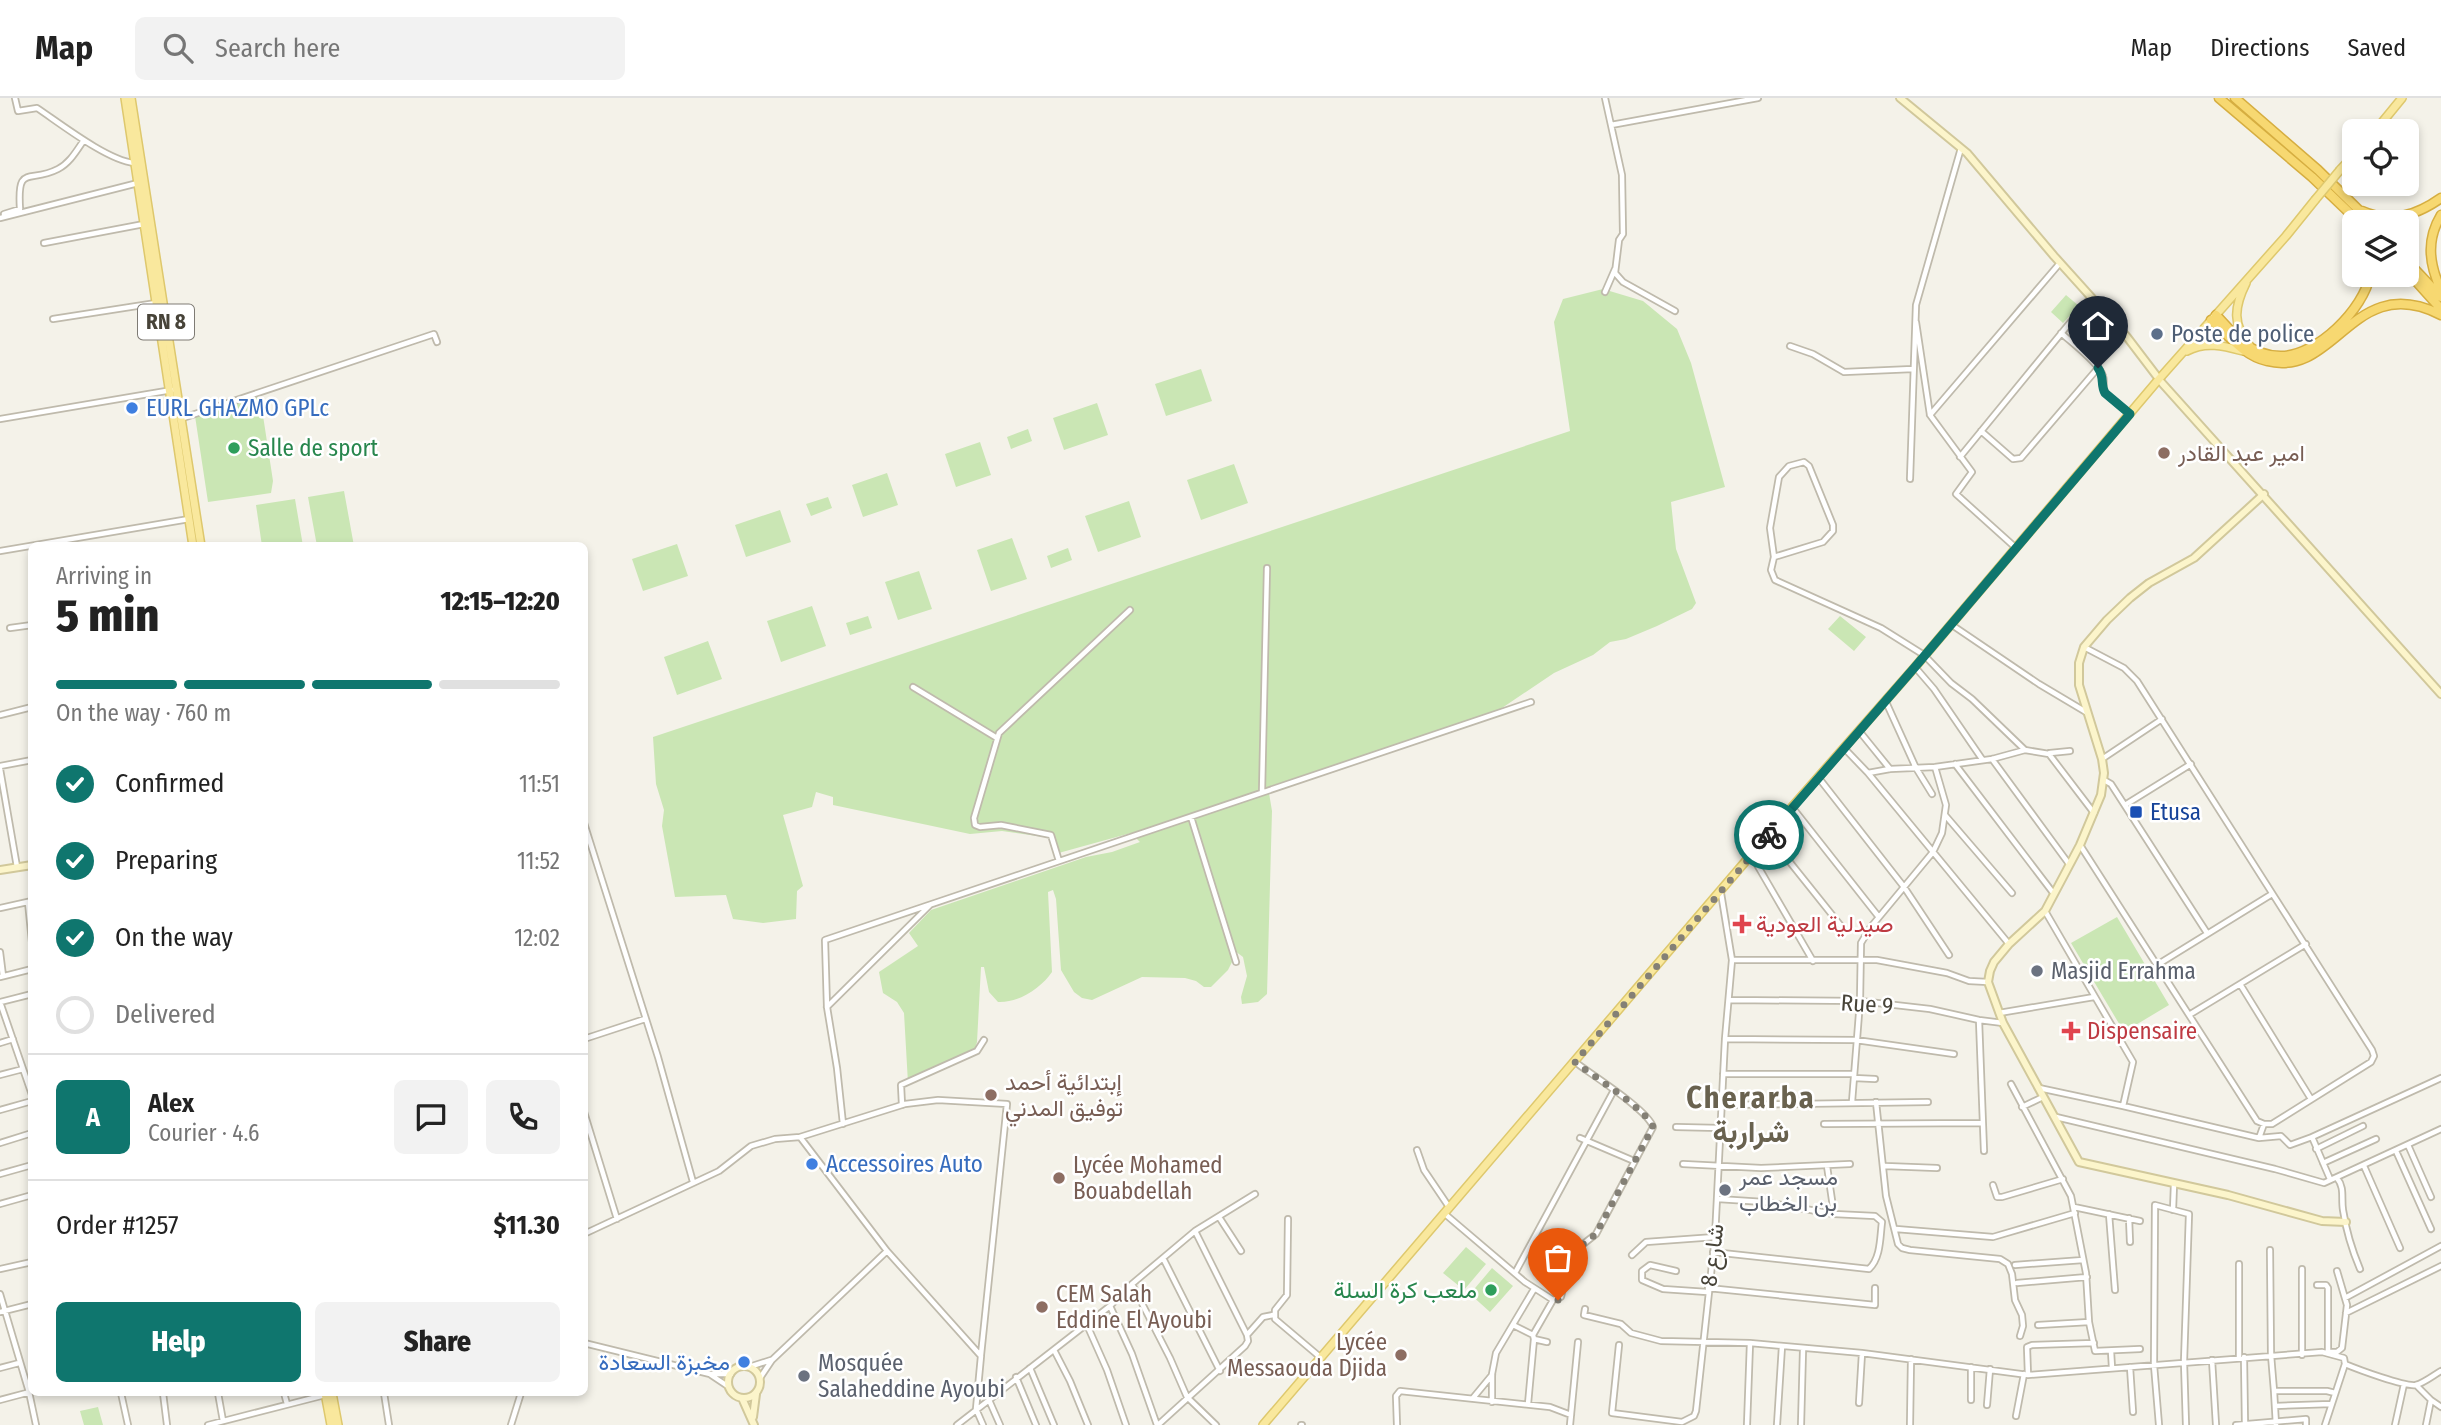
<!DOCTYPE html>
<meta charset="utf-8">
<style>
body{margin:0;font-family:"Fira Sans Condensed",Vazirmatn,sans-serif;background:#f2f2f2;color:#222;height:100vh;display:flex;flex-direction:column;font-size:26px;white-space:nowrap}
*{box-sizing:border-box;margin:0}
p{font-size:23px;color:#767676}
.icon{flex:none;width:38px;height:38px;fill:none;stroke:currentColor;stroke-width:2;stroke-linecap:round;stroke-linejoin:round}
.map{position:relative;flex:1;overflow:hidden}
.side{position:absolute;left:28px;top:444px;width:560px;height:854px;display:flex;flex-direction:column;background:#fff;border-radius:10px;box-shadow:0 4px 10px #0003}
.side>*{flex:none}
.buttons{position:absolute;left:2342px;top:21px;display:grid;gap:14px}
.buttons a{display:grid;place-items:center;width:77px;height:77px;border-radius:10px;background:#fff;box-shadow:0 4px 10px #0003;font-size:35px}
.pin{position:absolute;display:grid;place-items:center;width:60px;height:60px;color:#fff;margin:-72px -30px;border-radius:50% 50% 50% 0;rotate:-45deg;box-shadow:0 0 7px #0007}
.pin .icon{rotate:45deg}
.courier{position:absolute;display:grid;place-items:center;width:70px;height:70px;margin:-35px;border:5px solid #0f766e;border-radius:50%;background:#fff;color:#222;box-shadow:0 2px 9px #0007}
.summary em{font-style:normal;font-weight:800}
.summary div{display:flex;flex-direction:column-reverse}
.summary{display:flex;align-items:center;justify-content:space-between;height:119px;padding:0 28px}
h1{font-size:46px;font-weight:800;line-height:52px}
.bar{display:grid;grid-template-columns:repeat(4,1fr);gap:10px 7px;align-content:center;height:84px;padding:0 28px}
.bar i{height:9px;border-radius:5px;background:#e0e0e0}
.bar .selected{background:#0f766e}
.bar p{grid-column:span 4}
.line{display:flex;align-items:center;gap:18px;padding:0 28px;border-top:2px solid #e0e0e0}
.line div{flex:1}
.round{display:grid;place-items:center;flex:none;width:74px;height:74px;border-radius:10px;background:#f2f2f2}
ol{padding:0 28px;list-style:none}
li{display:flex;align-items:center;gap:21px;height:77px}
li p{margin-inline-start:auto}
li .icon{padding:7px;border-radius:50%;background:#0f766e;color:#fff;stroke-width:4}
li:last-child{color:#767676}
li i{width:38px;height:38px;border:4px solid #e0e0e0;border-radius:50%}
.primary-button{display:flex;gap:14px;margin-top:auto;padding:14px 28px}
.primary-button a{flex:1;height:80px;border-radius:10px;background:#0f766e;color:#fff;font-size:28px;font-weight:800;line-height:80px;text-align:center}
.primary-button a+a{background:#f2f2f2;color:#222}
header{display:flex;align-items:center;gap:42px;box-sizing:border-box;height:98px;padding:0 35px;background:#fff;border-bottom:2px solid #e0e0e0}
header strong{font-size:33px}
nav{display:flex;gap:38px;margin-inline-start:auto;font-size:24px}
.search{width:490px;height:63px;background:#f2f2f2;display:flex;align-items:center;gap:18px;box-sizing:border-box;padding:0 24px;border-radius:10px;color:#767676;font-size:26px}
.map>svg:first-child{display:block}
.green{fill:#cae6b4}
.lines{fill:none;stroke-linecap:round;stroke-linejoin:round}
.street-casing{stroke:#bfbaac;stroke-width:8}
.secondary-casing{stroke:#d1c89b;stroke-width:10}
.primary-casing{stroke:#dec86d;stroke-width:10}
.highway-casing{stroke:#d6ae41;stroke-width:11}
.street{stroke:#fff;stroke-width:4.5}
.secondary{stroke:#fcf5cb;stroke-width:6}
.primary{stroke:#f9e89d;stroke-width:7}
.highway{stroke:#f7d871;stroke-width:8}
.primary-bridge-casing{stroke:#dec86d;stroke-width:10;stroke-linecap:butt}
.primary-bridge{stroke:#f9e89d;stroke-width:7}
.done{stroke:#848076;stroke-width:7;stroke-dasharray:0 12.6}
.route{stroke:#0f766e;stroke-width:9}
.service-dot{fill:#5c6f8a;stroke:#fff;stroke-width:2.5}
.shop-dot{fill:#3f7fe0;stroke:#fff;stroke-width:2.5}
.leisure-dot{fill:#2e9e5b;stroke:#fff;stroke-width:2.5}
.education-dot{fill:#8d6e63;stroke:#fff;stroke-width:2.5}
.transit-dot{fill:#1a4fb4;stroke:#fff;stroke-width:2.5}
.health-dot{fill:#e0444e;stroke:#fff;stroke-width:2.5}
.worship-dot{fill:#6b7280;stroke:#fff;stroke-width:2.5}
.labels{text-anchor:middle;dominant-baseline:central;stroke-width:5;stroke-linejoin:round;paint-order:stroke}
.shield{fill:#fff;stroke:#7e7b74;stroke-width:2}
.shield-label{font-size:21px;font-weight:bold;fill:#474338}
.service-label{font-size:23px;fill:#4e5e75;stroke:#fff;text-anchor:start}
.shop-label{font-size:23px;fill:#366cbe;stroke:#fff;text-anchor:start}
.leisure-label{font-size:23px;fill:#27864d;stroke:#fff;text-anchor:start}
.education-label{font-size:23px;fill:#785e54;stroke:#fff;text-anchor:start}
.transit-label{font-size:23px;fill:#164399;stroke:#fff;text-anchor:start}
.health-label{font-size:23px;fill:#be3a42;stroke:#fff;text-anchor:start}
.worship-label{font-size:23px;fill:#5b616d;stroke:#fff;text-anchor:start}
.street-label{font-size:23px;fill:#474338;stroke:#fff}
.district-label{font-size:30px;font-weight:bold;letter-spacing:2px;fill:#69624f;stroke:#fff}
</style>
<header>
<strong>Map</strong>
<div class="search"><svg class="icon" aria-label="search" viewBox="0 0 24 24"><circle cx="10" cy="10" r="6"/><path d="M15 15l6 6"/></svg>Search here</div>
<nav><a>Map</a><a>Directions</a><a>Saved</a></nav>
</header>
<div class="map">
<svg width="2441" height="1327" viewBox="0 0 2441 1327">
<rect width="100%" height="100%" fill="#f4f2e9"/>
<path class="green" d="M1603 191 1643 203 1677 231 1691 265 1725 389 1671 404 1676 451 1696 505 1692 511 1657 528 1626 541 1610 544 1593 557 1554 575 1499 612 1268 689 1272 713 1267 896 1258 904 1242 906 1241 899 1247 878 1243 859 1235 853H1230L1232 864 1228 872 1211 889H1204L1196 883 1185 880 1142 879 1092 902 1082 900 1074 894 1061 872 1056 801 1053 792 1048 794 1052 874C1041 890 1019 905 998 904L989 894 984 869H981L977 944 973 957 908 985 904 915 897 904 883 895 879 874 918 848 909 835 931 812 1086 759 1112 754 1140 744 1131 735 1055 756 1051 740 1002 733 970 736 833 707V699L816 694 812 709 783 717 803 788 797 793 796 821 763 825 733 821 726 797 675 799 662 728 664 712 656 686 653 639 1570 333 1554 224 1563 201Z
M2066 197 2079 208 2063 225 2051 214Z
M1201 271 1212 303 1166 318 1155 286Z
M260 298 273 383 271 395 208 404 195 318Z
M1097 305 1108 337 1064 352 1053 320Z
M1028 331 1032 343 1011 351 1007 339Z
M980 344 991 377 956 389 945 356Z
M1234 366 1248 405 1201 422 1187 382Z
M887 375 898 407 863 419 852 387Z
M344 393 354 448H317L308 399Z
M828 399 832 410 811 418 806 406Z
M295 401 303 448H262L256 407Z
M1129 403 1141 439 1098 454 1085 418Z
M780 412 791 444 746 459 735 427Z
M1012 440 1027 481 991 493 977 452Z
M677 446 688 478 643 493 632 461Z
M1068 450 1072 462 1051 470 1047 458Z
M919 473 932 511 898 522 885 484Z
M812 508 826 548 781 564 767 523Z
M868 518 872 530 850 537 846 525Z
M1840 518 1866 539 1854 553 1828 531Z
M708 543 722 581 677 597 664 559Z
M2117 819 2169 907 2124 934 2071 845Z
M1466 1149 1486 1166 1464 1192 1443 1175Z
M1492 1170 1513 1188 1490 1214 1470 1196Z
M98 1309 103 1327H84L80 1313Z"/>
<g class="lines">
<defs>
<path id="street" d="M15 0 18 13 37 10C61 26 107 62 134 65
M1605 0 1622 77 1623 136 1619 142 1615 175 1623 184 1675 213
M1611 27 1758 0
M4 116 20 111C17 65 29 86 58 71 70 65 77 52 84 42
M0 120 138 85
M44 145 144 126
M1605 194 1615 171
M53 221 156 205
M1916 224 1930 317 1972 374 1956 396 2016 450
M2061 235C2071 244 2100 266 2103 278 2105 284 2102 288 2105 295L2130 316
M1790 248 1813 256 1844 274 1913 271
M1930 317 2060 165
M0 321 172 292
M180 321 434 236 437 244
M1981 333 2013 361 2021 360 2098 270
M1960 359 2091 199
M1910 381 1916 207 1961 50
M0 453 189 421
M1774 459 1823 444 1833 433V427L1809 368 1804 364 1789 368 1779 379 1770 430 1774 459 1771 472 1775 482 1881 530 1924 557 1951 585 1972 601 2025 652
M1952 527 2039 586 2086 614
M10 530 32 527
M1915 569 1934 591 1982 661
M913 589 997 640
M1886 604 1916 670 1932 696
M0 617 32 609
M1860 634 1890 671
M1844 650 1868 675 1890 671 1935 669 1992 661 2025 652 2049 656 2094 715
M2050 655 2070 653
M1992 661 2069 766
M2102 661 2162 621
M1955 666 2054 796
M0 668 32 662
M0 671 17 769
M1868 675 2009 846
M1818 679 1904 789 1949 857
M2104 682 2111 686 2207 835
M1262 694 1267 470
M2125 707 2191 666
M1792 709 1878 818
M1945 717 2012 795
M1191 719 1236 864
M584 725 658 959 693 1084
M1769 738 1841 828
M2080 747 2257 1023 2264 1026H2272L2371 964 2374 958 2372 952 2137 583 2124 570 2084 549
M1752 758 1813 863
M1059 763 1051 737 1001 727 980 729 975 727 974 720 999 635 1130 512
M28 804 32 844
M0 810 32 803
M0 854 3 878
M1732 862H1877L1947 875 1969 883 1988 884
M2157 867 2272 796
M0 879 32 871
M2240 886 2311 1001
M1729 902 1860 903 1930 911 1979 922 2003 925
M0 904 32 997
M0 904 32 896
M827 909 930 807
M1999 915 2094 899
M2189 917 2306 846
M1979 922 1984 1053
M584 941 645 921
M1725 941 1856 942 1954 956
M0 945 13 941
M1723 976H1854
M0 977 23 971
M1854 980 1875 981
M2011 986 2071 1098 2086 1175 2089 1224 2095 1253 2140 1251
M2039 990 2123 1008 2133 964 2045 813
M1852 1004 1860 903 1861 845 1870 830 1933 754 1942 735 1946 707 1935 669
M1876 1004 1886 1098 1898 1146 1902 1150 1910 1152 2000 1161 2008 1166 2012 1176 2015 1202 2022 1217 2023 1228 2020 1238
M902 1007 901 987 977 953 984 942
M1721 1007 1928 1004
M2123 1008 2259 1040 2281 1038 2290 1047 2312 1039
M2022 1009 2043 999
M0 1012 32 1003
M584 1014 617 1121
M2056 1019 2275 1071 2324 1085 2441 1031
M843 1026 837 970 827 909 825 842 1531 604
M1824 1026 1982 1025
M1676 1029 1720 1030
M800 1039 905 1006 938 1002 1007 1006 981 1257
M1580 1040 1634 1063
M2259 1040 2264 1026
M0 1045 32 1035
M2408 1047 2431 1099
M2316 1051 2363 1028
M1417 1052 1424 1072 1449 1109
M2396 1053 2431 1131
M2323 1065 2376 1041
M1683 1066 1761 1070 1850 1066
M1827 1068 1834 1116
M1885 1068 1937 1070
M2364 1068 2400 1150
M0 1076 32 1067
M2337 1080C2345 1090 2341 1100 2343 1112 2346 1132 2352 1152 2360 1171
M2330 1081 2312 1039 2441 980
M1993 1087 1997 1099H2002L2063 1081
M0 1106 32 1097
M2074 1109 2140 1123
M2173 1112 2174 1086
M1445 1116 1525 1184 1553 1202 1561 1199 1565 1181 1577 1151 1596 1136 1653 1029C1648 1012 1592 977 1575 964
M2109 1116 2115 1192
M1219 1119 1241 1153
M2129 1120 2130 1144
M1288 1121 1287 1197 1275 1212V1221L1320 1259
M1896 1131 1993 1139 2075 1115
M1195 1133 1247 1237
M584 1136 719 1073 751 1048 775 1041 800 1039 887 1153 981 1258 976 1311 983 1327
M2270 1152 2271 1257 2274 1293
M1713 1154 1869 1171C1881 1160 1880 1139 1882 1124L1875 1118 1834 1116 1764 1104 1718 1101
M1632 1157 1646 1144 1715 1139
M1163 1160 1220 1273
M2239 1166V1259
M2015 1167 2083 1162
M0 1171 32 1164
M1676 1173 1650 1167 1642 1173V1182L1663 1191 1707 1194
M1515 1175 1613 994
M2017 1185 2087 1179
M1132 1186 1170 1260 1187 1299 1216 1327
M2317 1187H2326L2328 1190V1253
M1708 1190 1875 1207V1190
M0 1196 29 1294 36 1327
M2345 1200 2441 1148
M1110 1208 1132 1256 1157 1327
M1585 1211 1584 1217 1621 1226 1631 1235 1661 1243 1750 1245 1862 1255 2028 1277 2322 1254 2344 1260 2345 1266C2357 1271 2405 1289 2416 1287 2424 1285 2434 1277 2441 1273
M0 1214 32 1206
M2346 1215 2441 1168
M1087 1227 1107 1272 1126 1327
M1513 1227 1533 1237 1534 1241 1528 1306
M2038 1227 2089 1224
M1533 1237 1553 1202
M1534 1241 1547 1244
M584 1245 710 1276H731
M1619 1247 1612 1315 1682 1324 1694 1318 1696 1313 1715 1139 1725 941 1732 862 1721 795
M1054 1252 1070 1283 1088 1327
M2111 1253 2112 1270
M2329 1254H2337L2342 1250 2347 1207 2337 1173
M2302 1257V1171
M2244 1259 2245 1326
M2212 1262 2216 1327
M749 1269 771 1262
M1971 1269V1302
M2130 1269 2133 1314
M0 1270 19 1265
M1030 1270 1054 1327
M711 1277 729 1289
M2028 1277 2027 1249 2032 1247 2094 1245
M1016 1279 1036 1327
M760 1280 772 1262 887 1153
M2416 1287 2431 1302 2426 1327
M121 1295 128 1327
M163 1295 167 1327
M218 1295 223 1323
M284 1295 287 1306
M384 1295 389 1327
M1473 1300 1492 1277
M0 1302 30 1294
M989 1302 1000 1327
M2431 1302 2441 1309
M1492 1304V1276L1496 1255 1534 1191
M1859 1305 1862 1255
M1987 1307 1990 1271
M2275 1308 2331 1306
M2016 1318 2024 1276
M208 1327 325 1297
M511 1327 521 1295
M957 1327 1110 1208 1132 1186 1195 1133 1255 1096
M1158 1327 1245 1248 1248 1243 1247 1237 1263 1219 1273 1217
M1301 1327H1302
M1397 1327 1396 1298 1400 1293 1550 1309 1571 1317
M1570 1327 1578 1244
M1747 1327 1750 1245
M1777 1327 1782 1248
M1801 1327 1803 1252
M1910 1327 1911 1261
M2159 1327 2154 1267 2155 1107 2189 1116 2184 1264 2186 1327
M2236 1327 2306 1321V1327
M2276 1327 2274 1293H2327L2335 1295
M2325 1327 2345 1266
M2395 1327 2404 1286"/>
<path id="secondary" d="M1900 0 1967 55 2054 158 2127 239 2162 285 2441 596
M2264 396 2194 460 2149 485 2130 500 2107 522 2084 549 2079 565V587L2102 661 2104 675 2101 697 2080 747 2045 813 2009 846 1994 864 1990 873 1988 884 2003 925 2079 1064 2228 1097 2322 1123 2346 1124
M0 772 32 767
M728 1284a16 16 0 1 1 32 0a16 16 0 1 1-32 0Z
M742 1300 754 1327
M753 1319 756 1296"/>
<path id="primary" d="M125 0 193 448
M131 0 201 448
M2375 33 2402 0
M2340 72 2354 57
M2246 185C2234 209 2232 227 2250 248
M2187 253C2206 243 2224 248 2243 253
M325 1295 331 1327
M332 1295 338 1327
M1263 1327 1792 709 1915 569 2159 281 2286 138 2315 102"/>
<path id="highway" d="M2219 0 2312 79 2359 124
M2235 0 2318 72 2371 124
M2362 113C2391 126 2417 117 2441 100
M2441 117C2426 142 2429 166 2441 192
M2406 162 2441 199
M2406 172 2441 211
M2216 217 2229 231
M2211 222C2228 237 2244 258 2267 263 2336 281 2353 172 2441 217
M2241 243C2252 252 2266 258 2281 258 2317 258 2364 211 2370 177"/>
</defs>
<use href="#street" class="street-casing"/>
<use href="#secondary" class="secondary-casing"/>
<use href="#primary" class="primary-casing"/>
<use href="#highway" class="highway-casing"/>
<use href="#street" class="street"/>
<use href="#secondary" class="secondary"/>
<use href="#primary" class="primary"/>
<use href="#highway" class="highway"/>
<defs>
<path id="primary-bridge" d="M2315 102 2340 72"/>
</defs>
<use href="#primary-bridge" class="primary-bridge-casing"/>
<use href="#primary-bridge" class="primary-bridge"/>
</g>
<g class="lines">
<path class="done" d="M1558 1202 1561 1199 1565 1181 1577 1151 1596 1136 1653 1029C1648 1013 1592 977 1575 964L1769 737"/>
<path class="route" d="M1769 737 1915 569 2130 316 2105 295C2100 286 2105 280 2098 270"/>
</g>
<circle class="service-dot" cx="2157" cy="236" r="7"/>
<g class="shop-dot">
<circle cx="132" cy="310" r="7"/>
<circle cx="812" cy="1066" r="7"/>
<circle cx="744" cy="1264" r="7"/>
</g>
<g class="leisure-dot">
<circle cx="234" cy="350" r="7"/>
<circle cx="1491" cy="1192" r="7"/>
</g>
<g class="education-dot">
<circle cx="2164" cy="355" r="7"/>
<circle cx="991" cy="997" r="7"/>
<circle cx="1059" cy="1080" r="7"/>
<circle cx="1042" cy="1209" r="7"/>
<circle cx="1401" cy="1257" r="7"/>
</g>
<rect class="transit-dot" x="2129" y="707" width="14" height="14" rx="3.5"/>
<g class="health-dot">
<path d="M1738.5 815.5h7v7h7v7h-7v7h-7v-7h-7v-7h7z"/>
<path d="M2067.5 922.5h7v7h7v7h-7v7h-7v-7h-7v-7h7z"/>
</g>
<g class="worship-dot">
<circle cx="2037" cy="873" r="7"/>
<circle cx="1725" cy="1092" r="7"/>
<circle cx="804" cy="1278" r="7"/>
</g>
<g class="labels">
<rect class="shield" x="138" y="206.5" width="56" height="35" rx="5"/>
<g class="shield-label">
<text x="166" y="224">RN 8</text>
</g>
<g class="service-label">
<text x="2171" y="236">Poste de police</text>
</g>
<g class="shop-label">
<text x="146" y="310">EURL GHAZMO GPLc</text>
<text x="826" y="1066">Accessoires Auto</text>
<text x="730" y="1264" text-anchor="end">مخبزة السعادة</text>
</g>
<g class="leisure-label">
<text x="248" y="350">Salle de sport</text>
<text x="1477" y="1192" text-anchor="end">ملعب كرة السلة</text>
</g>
<g class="education-label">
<text x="2178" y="355">امير عبد القادر</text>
<text x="1005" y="984">إبتدائية أحمد<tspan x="1005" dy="26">توفيق المدني</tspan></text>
<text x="1073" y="1067">Lycée Mohamed<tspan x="1073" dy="26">Bouabdellah</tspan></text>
<text x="1056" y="1196">CEM Salah<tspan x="1056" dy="26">Eddine El Ayoubi</tspan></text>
<text x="1387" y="1244" text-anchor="end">Lycée<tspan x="1387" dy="26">Messaouda Djida</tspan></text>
</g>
<g class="transit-label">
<text x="2150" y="714">Etusa</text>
</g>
<g class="health-label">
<text x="1756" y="826">صيدلية العودية</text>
<text x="2087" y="933">Dispensaire</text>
</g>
<g class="worship-label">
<text x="2051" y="873">Masjid Errahma</text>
<text x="1739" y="1079">مسجد عمر<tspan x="1739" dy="26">بن الخطاب</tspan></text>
<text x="818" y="1265">Mosquée<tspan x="818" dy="26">Salaheddine Ayoubi</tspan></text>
</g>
<g class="street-label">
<text transform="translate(1867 906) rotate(4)">Rue 9</text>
<text transform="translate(1712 1157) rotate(-83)">شارع 8</text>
</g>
<g class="district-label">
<text x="1751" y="1000">Cherarba<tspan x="1751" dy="34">شراربة</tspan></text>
</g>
</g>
</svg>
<div class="buttons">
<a><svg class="icon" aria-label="locate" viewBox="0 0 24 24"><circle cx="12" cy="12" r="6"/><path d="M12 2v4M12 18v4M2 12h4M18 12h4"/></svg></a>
<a><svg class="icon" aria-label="layers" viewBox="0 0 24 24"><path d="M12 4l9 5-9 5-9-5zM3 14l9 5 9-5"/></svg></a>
</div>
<div class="pin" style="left:1558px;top:1202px;background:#ea580c"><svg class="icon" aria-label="bag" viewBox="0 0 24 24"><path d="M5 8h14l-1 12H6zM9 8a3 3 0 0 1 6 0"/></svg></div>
<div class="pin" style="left:2098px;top:270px;background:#1f2937"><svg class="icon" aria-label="home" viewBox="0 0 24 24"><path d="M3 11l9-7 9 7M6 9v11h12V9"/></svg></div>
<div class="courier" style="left:1769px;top:737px"><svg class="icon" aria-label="bike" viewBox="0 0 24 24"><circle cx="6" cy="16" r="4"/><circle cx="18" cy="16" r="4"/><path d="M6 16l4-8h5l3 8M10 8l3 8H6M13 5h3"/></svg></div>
<section class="side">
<div class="summary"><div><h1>5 min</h1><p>Arriving in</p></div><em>12:15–12:20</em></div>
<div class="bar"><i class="selected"></i><i class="selected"></i><i class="selected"></i><i></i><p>On the way · 760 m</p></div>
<ol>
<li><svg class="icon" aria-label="check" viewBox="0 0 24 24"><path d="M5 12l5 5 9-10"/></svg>Confirmed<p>11:51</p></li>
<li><svg class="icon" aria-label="check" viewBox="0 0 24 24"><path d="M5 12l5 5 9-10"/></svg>Preparing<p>11:52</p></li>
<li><svg class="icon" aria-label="check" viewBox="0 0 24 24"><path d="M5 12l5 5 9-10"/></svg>On the way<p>12:02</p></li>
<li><i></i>Delivered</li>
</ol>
<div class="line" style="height:126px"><b class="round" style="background:#0f766e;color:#fff">A</b><div><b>Alex</b><p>Courier · 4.6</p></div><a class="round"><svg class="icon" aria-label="chat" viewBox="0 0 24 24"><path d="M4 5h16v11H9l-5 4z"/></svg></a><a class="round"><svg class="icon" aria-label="phone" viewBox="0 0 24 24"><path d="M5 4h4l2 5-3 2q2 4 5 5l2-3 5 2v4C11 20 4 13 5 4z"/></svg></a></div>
<div class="line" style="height:91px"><div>Order #1257</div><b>$11.30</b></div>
<div class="primary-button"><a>Help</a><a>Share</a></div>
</section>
</div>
